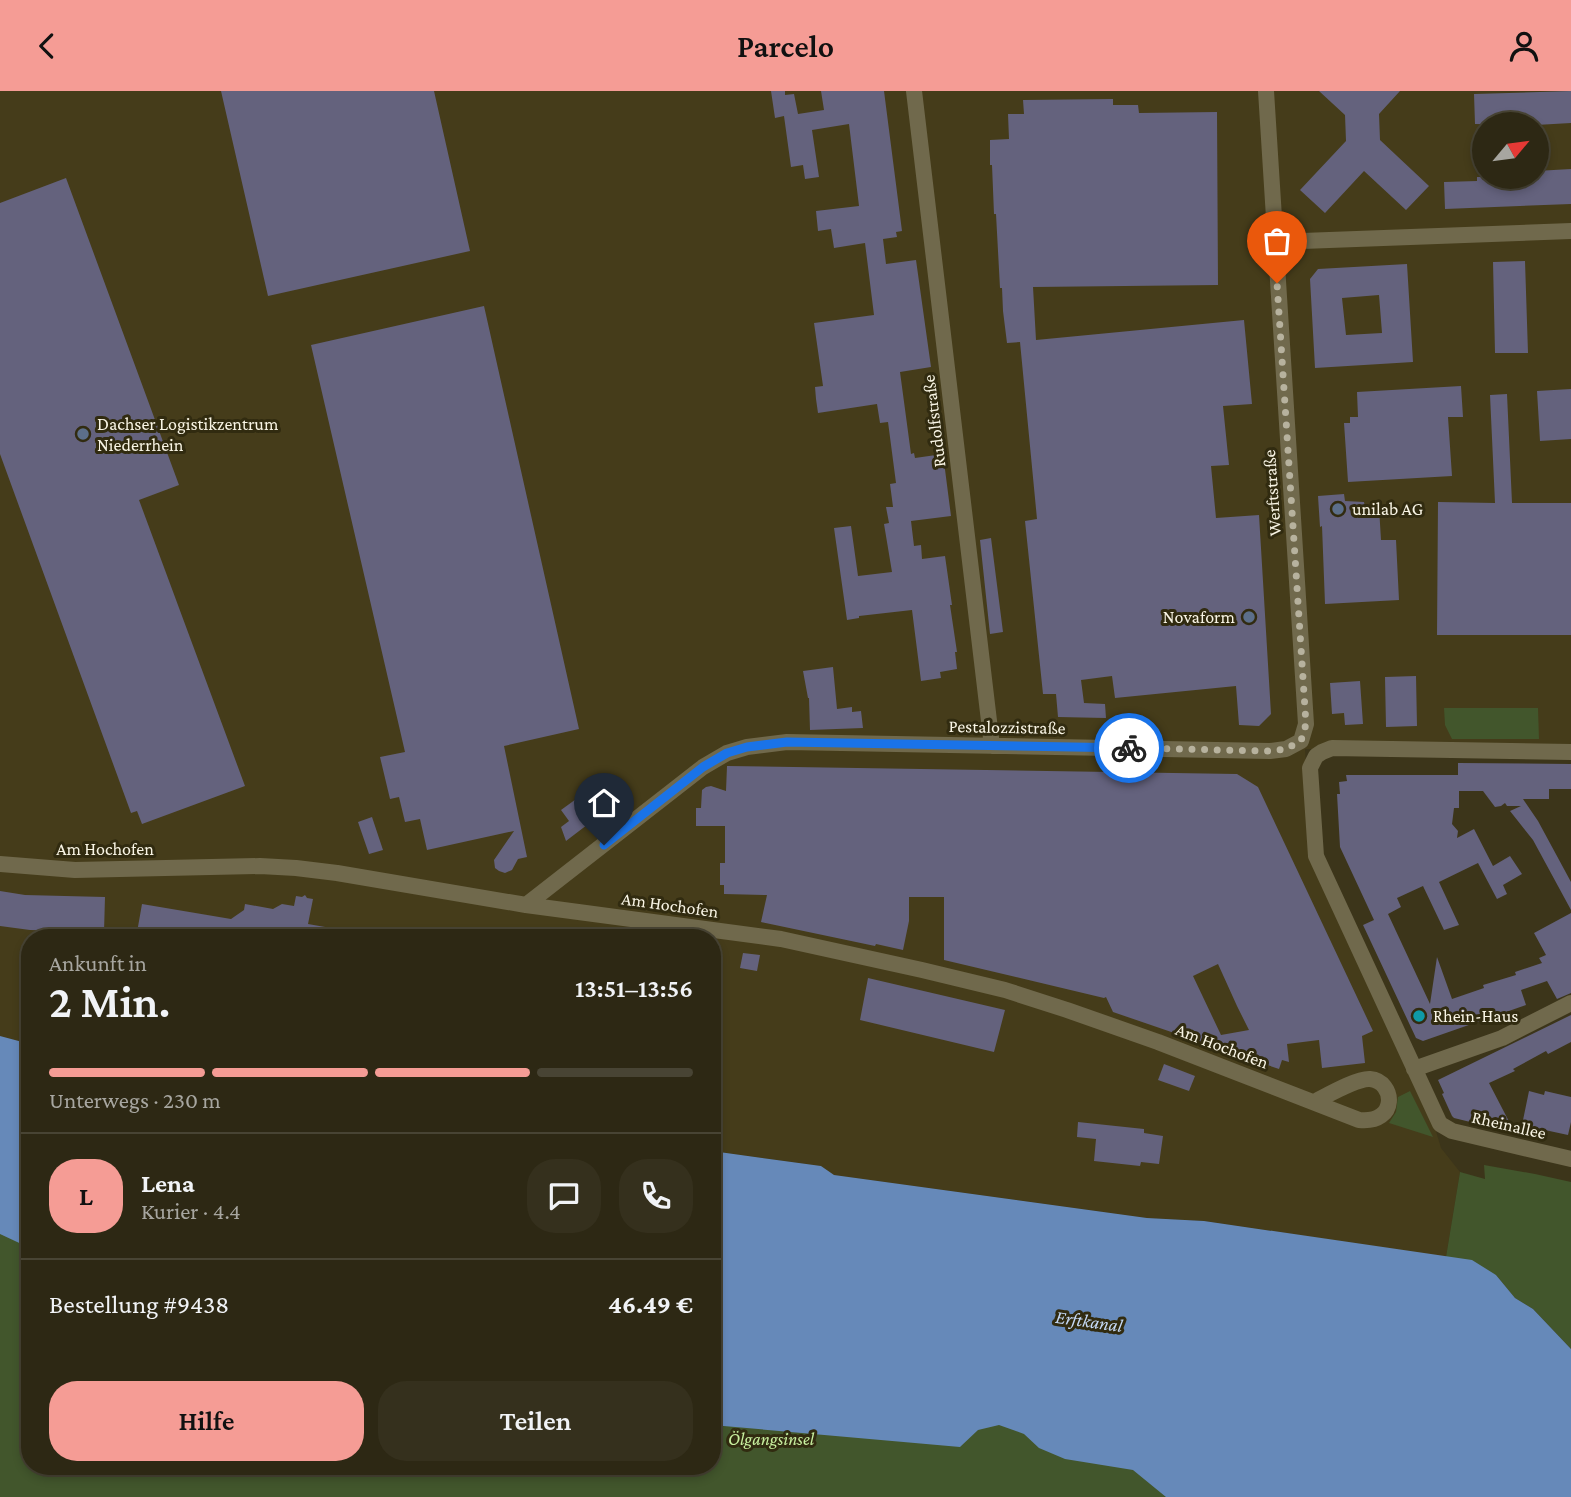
<!DOCTYPE html>
<html lang="de">
<meta charset="utf-8">
<style>
body{margin:0;font-family:"Crimson Pro",serif;background:#35301d;color:#f1f3f6;height:100vh;display:flex;flex-direction:column;font-size:26px;white-space:nowrap}
*{box-sizing:border-box;margin:0}
p{font-size:23px;color:#a7a6a0}
.icon{flex:none;width:38px;height:38px;fill:none;stroke:currentColor;stroke-width:2;stroke-linecap:round;stroke-linejoin:round}
.map{position:relative;flex:1;overflow:hidden}
.panel{position:absolute;left:21px;top:838px;width:700px;height:546px;display:flex;flex-direction:column;background:#2d2814;border-radius:28px;box-shadow:0 4px 10px #0003,0 0 0 2px #484434}
.panel>*{flex:none}
.needle{width:46px;rotate:61deg}
.fabs{position:absolute;left:1472px;top:21px;display:grid;gap:14px}
.fabs a{display:grid;place-items:center;width:77px;height:77px;border-radius:50%;background:#2d2814;box-shadow:0 4px 10px #0003,0 0 0 2px #484434;font-size:35px}
.pin{position:absolute;display:grid;place-items:center;width:60px;height:60px;color:#fff;margin:-72px -30px;border-radius:50% 50% 50% 0;rotate:-45deg;box-shadow:0 0 7px #0007}
.pin .icon{rotate:45deg}
.courier{position:absolute;display:grid;place-items:center;width:70px;height:70px;margin:-35px;border:5px solid #1a73e8;border-radius:50%;background:#fff;color:#222;box-shadow:0 2px 9px #0007}
.summary em{font-style:normal;font-weight:600}
.summary div{display:flex;flex-direction:column-reverse}
.summary{display:flex;align-items:center;justify-content:space-between;height:119px;padding:0 28px}
h1{font-size:46px;font-weight:600;line-height:52px}
.bar{display:grid;grid-template-columns:repeat(4,1fr);gap:10px 7px;align-content:center;height:84px;padding:0 28px}
.bar i{height:9px;border-radius:5px;background:#484434}
.bar .active{background:#f59c95}
.bar p{grid-column:span 4}
.line{display:flex;align-items:center;gap:18px;padding:0 28px;border-top:2px solid #484434}
.line div{flex:1}
.round{display:grid;place-items:center;flex:none;width:74px;height:74px;border-radius:28px;background:#35301d}
.action{display:flex;gap:14px;margin-top:auto;padding:14px 28px}
.action a{flex:1;height:80px;border-radius:28px;background:#f59c95;color:#111;font-size:28px;font-weight:600;line-height:80px;text-align:center}
.action a+a{background:#35301d;color:#f1f3f6}
header{display:flex;justify-content:space-between;align-items:center;height:91px;padding:0 28px;background:#f59c95;color:#111;font-size:32px;font-weight:600}
.map>svg:first-child{display:block}
.built{fill:#453c1a;fill-rule:evenodd}
.green{fill:#42562c}
.water{fill:#6689b9}
.building{fill:#64627d;fill-rule:evenodd}
.lines{fill:none;stroke-linecap:round;stroke-linejoin:round}
.street{stroke:#70694c;stroke-width:16}
.done{stroke:#b7b29e;stroke-width:7;stroke-dasharray:0 12.6}
.route{stroke:#1a73e8;stroke-width:9}
.service-dot{fill:#5c6f8a;stroke:#312b10;stroke-width:2.5}
.culture-dot{fill:#0f9aa8;stroke:#312b10;stroke-width:2.5}
.labels{text-anchor:middle;dominant-baseline:central;stroke-width:6;stroke-linejoin:round;paint-order:stroke}
.street-label{font-size:18px;fill:#f9f5e5;stroke:#312b10}
.poi-label{font-size:18px;fill:#f9f5e5;stroke:#312b10;text-anchor:start}
.park-label{font-size:18px;font-style:italic;fill:#c8f09f;stroke:#312b10}
.water-label{font-size:19px;font-style:italic;fill:#c5d9f6;stroke:#312b10}
</style>
<header><svg class="icon" aria-label="back" viewBox="0 0 24 24"><path d="M15 5l-7 7 7 7"/></svg>Parcelo<svg class="icon" aria-label="person" viewBox="0 0 24 24"><circle cx="12" cy="8" r="4"/><path d="M4 21q1-7 8-7t8 7"/></svg></header>
<div class="map">
<svg width="1571" height="1406" viewBox="0 0 1571 1406">
<rect width="100%" height="100%" fill="#3c351a"/>
<path class="built" d="M0 0H1571V660L1305 658 1312 769 1433 1030 1441 1057 1460 1081 1446 1166 1204 1130 1147 1127 833 1084 821 1075 712 1060V847H30V953L0 945ZM1484 33H1536V86H1484Z"/>
<path class="green" d="M1444 617H1538L1539 648H1452L1445 634Z
M1410 1000 1433 1046 1389 1032 1396 1021 1398 1006Z
M1484 1074 1535 1083 1571 1091V1258L1533 1218 1515 1207 1496 1184 1446 1166 1460 1081 1485 1088Z
M0 1127 30 1145V1376H712V1283L1135 1349 1170 1406H0Z"/>
<path class="water" d="M0 945 30 953V1157L0 1143Z
M712 1060 821 1075 834 1084 1147 1127 1204 1130 1472 1169 1496 1184 1515 1207 1533 1218 1571 1258V1406H1166L1133 1379 1065 1368 1039 1357 1024 1343 999 1334 978 1339 960 1356 712 1334Z"/>
<path class="building" d="M221 0H434L470 160 268 205Z
M771 0H785V4L794 3 798 23 824 19 821 0H884L902 140 896 141 897 146 883 148 886 173 916 169 931 276 900 281 911 363 914 362 915 367 943 363 951 425 911 430 914 455 921 454 922 468 945 465 952 514H950L957 561H955L957 578 940 581 941 587 921 590 912 519 859 525V527L847 529 834 437 851 435 858 485 892 481 884 433 889 432 886 416H893L890 393 896 392 888 331 880 332 877 313 818 322 816 308 815 296 823 295 814 232 874 224 865 152 834 157 831 138 818 140 816 120 859 115 849 33 812 39 819 86 805 88 803 74 791 76 784 25 775 27Z
M1319 0H1400L1379 23 1380 49 1429 95 1406 119 1364 80 1325 122 1300 99 1346 50 1345 24Z
M1571 0V32L1536 34 1475 33 1474 3Z
M1113 8V14H1138L1139 22 1217 21 1218 194 1033 196 1036 249 1244 229 1252 313 1223 315 1229 374 1211 375 1216 427 1259 424 1271 623 1259 635 1239 634 1236 595 1115 607 1112 585 1081 589 1084 612 1105 613 1106 627 1058 626 1056 603H1043L1025 430 1037 428 1020 251 1007 252 1003 220 1002 197H1000L996 123H994L992 74H990V49L1009 48 1008 23H1024L1023 9Z
M1571 78V113L1445 118 1444 91 1477 90V86H1536V80Z
M66 87 179 394 139 409 245 695 142 733 137 720 131 722 0 363V112Z
M1525 170 1528 262H1495L1493 171Z
M1407 173 1413 271 1315 277 1310 188 1318 178ZM1379 204 1382 242 1346 244 1342 207Z
M484 215 579 638 504 655 527 766 518 768 512 779 505 782 499 780 495 777 494 769 514 740 427 759 420 728 405 731 399 706 390 708 380 666 405 661 311 254Z
M1461 295 1463 326H1448L1452 385 1348 391 1344 332H1350V326H1358L1357 301Z
M1571 298V348L1540 350 1537 300Z
M1507 303 1512 412H1571V544H1437L1438 411 1495 412 1490 304Z
M1344 403 1345 410 1364 411 1365 416H1379L1381 449H1396L1399 509 1325 513 1322 435 1320 436 1318 405Z
M991 447 1003 541 990 543 980 449Z
M833 576 837 618 852 616V621L861 620 863 637 810 639 809 607H808L803 580Z
M1416 585 1417 635 1386 636 1385 586Z
M1360 590 1363 633 1345 634 1344 622 1332 623 1330 592Z
M1458 672 1571 673V698H1549V708H1523L1538 730 1571 791V819L1533 749 1510 720 1521 715H1507L1505 712 1501 715 1495 716 1483 700H1459V717H1454L1452 733 1458 740 1457 747 1474 738 1493 775 1510 765 1522 783 1503 794 1507 803 1497 808 1478 772 1439 791 1459 834 1444 839 1423 795 1397 807 1401 816 1388 823 1430 913 1437 866 1452 908 1484 897 1483 894 1516 884 1515 881 1542 872 1539 867 1546 864 1534 842 1571 822V902L1557 908 1547 890 1521 899 1526 914 1423 950 1416 947 1363 834 1374 829 1340 756 1337 703H1340L1339 691 1347 690 1346 684H1458Z
M727 675 1237 683 1258 696 1373 940 1362 945 1365 972 1322 977 1319 949 1287 953 1289 971 1282 969 1279 978 1113 921 1106 906 1104 907 944 869V806H909V830L903 859 876 853 875 855 761 831 767 804 724 803V794H720V772H725V735H696V717H701L702 699 706 696 711 695 726 700ZM1218 873 1237 915 1249 939 1221 944 1193 885Z
M583 703 600 724 566 750 561 736 569 730 561 719Z
M372 726 383 759 369 763 358 731Z
M0 800 25 804 105 806 104 841 30 839 0 835Z
M305 804 307 807 313 808 308 833 348 840 347 847H136L142 813 231 828 244 819 245 813 273 818 282 813 294 815 296 805 302 806Z
M743 862 760 864 757 880 740 877Z
M868 887 1005 919 994 961 860 929Z
M1571 924V951L1548 963 1546 960 1513 978 1515 980 1489 992 1515 1042 1454 1027 1452 1025 1442 1003 1444 1002 1438 989Z
M1164 973 1195 985 1189 1000 1158 989Z
M1529 1000 1544 1004 1545 1000 1571 1006V1031L1568 1044 1522 1034Z
M1078 1031 1144 1038V1042L1163 1045 1159 1073 1141 1071 1140 1075 1094 1070 1096 1048 1077 1046Z"/>
<g class="lines">
<path class="street" d="M914 0 992 655
M1266 0 1306 633 1301 650
M1275 151 1571 140
M1316 665 1310 677 1316 765 1440 1033 1452 1040 1571 1068
M1316 665 1322 661 1332 657 1571 661
M0 773 75 779 260 775 296 777 337 782 526 814 781 848 922 879 1005 899 1067 919 1158 951 1359 1029C1399 1033 1395 990 1370 988 1357 987 1326 1005 1314 1011
M526 814 703 676 727 662 747 656 787 651 1270 660 1286 658 1301 650
M1414 978 1502 947 1571 912"/>
</g>
<g class="lines">
<path class="done" d="M1129 657 1270 660 1286 658 1301 650 1306 633 1277 192"/>
<path class="route" d="M604 754 703 676 727 662 747 656 787 651 1129 657"/>
</g>
<g class="service-dot">
<circle cx="83" cy="343" r="7"/>
<circle cx="1338" cy="418" r="7"/>
<circle cx="1249" cy="526" r="7"/>
</g>
<circle class="culture-dot" cx="1419" cy="925" r="7"/>
<g class="labels">
<g class="street-label">
<text transform="translate(934 330) rotate(-97)">Rudolfstraße</text>
<text transform="translate(1272 402) rotate(-94)">Werftstraße</text>
<text transform="translate(1007 636) rotate(1)">Pestalozzistraße</text>
<text x="105" y="758">Am Hochofen</text>
<text transform="translate(670 814) rotate(8)">Am Hochofen</text>
<text transform="translate(1222 955) rotate(21)">Am Hochofen</text>
<text transform="translate(1509 1034) rotate(13)">Rheinallee</text>
</g>
<g class="poi-label">
<text x="97" y="333">Dachser Logistikzentrum<tspan x="97" dy="21">Niederrhein</tspan></text>
<text x="1352" y="418">unilab AG</text>
<text x="1235" y="526" text-anchor="end">Novaform</text>
<text x="1433" y="925">Rhein-Haus</text>
</g>
<g class="park-label">
<text x="771" y="1348">Ölgangsinsel</text>
</g>
<g class="water-label">
<text transform="translate(1089 1230) rotate(8)">Erftkanal</text>
</g>
</g>
</svg>
<div class="fabs">
<a><svg class="needle" viewBox="-14 -14 28 28"><path d="M0-13l5 13h-10z" fill="#e53935"/><path d="M0 13l5-13h-10z" fill="#a7a6a0"/></svg></a>
</div>
<div class="pin" style="left:1277px;top:192px;background:#ea580c"><svg class="icon" aria-label="bag" viewBox="0 0 24 24"><path d="M5 8h14l-1 12H6zM9 8a3 3 0 0 1 6 0"/></svg></div>
<div class="pin" style="left:604px;top:754px;background:#1f2937"><svg class="icon" aria-label="home" viewBox="0 0 24 24"><path d="M3 11l9-7 9 7M6 9v11h12V9"/></svg></div>
<div class="courier" style="left:1129px;top:657px"><svg class="icon" aria-label="bike" viewBox="0 0 24 24"><circle cx="6" cy="16" r="4"/><circle cx="18" cy="16" r="4"/><path d="M6 16l4-8h5l3 8M10 8l3 8H6M13 5h3"/></svg></div>
<section class="panel">
<div class="summary"><div><h1>2 Min.</h1><p>Ankunft in</p></div><em>13:51–13:56</em></div>
<div class="bar"><i class="active"></i><i class="active"></i><i class="active"></i><i></i><p>Unterwegs · 230 m</p></div>
<div class="line" style="height:126px"><b class="round" style="background:#f59c95;color:#111">L</b><div><b>Lena</b><p>Kurier · 4.4</p></div><a class="round"><svg class="icon" aria-label="chat" viewBox="0 0 24 24"><path d="M4 5h16v11H9l-5 4z"/></svg></a><a class="round"><svg class="icon" aria-label="phone" viewBox="0 0 24 24"><path d="M5 4h4l2 5-3 2q2 4 5 5l2-3 5 2v4C11 20 4 13 5 4z"/></svg></a></div>
<div class="line" style="height:91px"><div>Bestellung #9438</div><b>46.49 €</b></div>
<div class="action"><a>Hilfe</a><a>Teilen</a></div>
</section>
</div>
